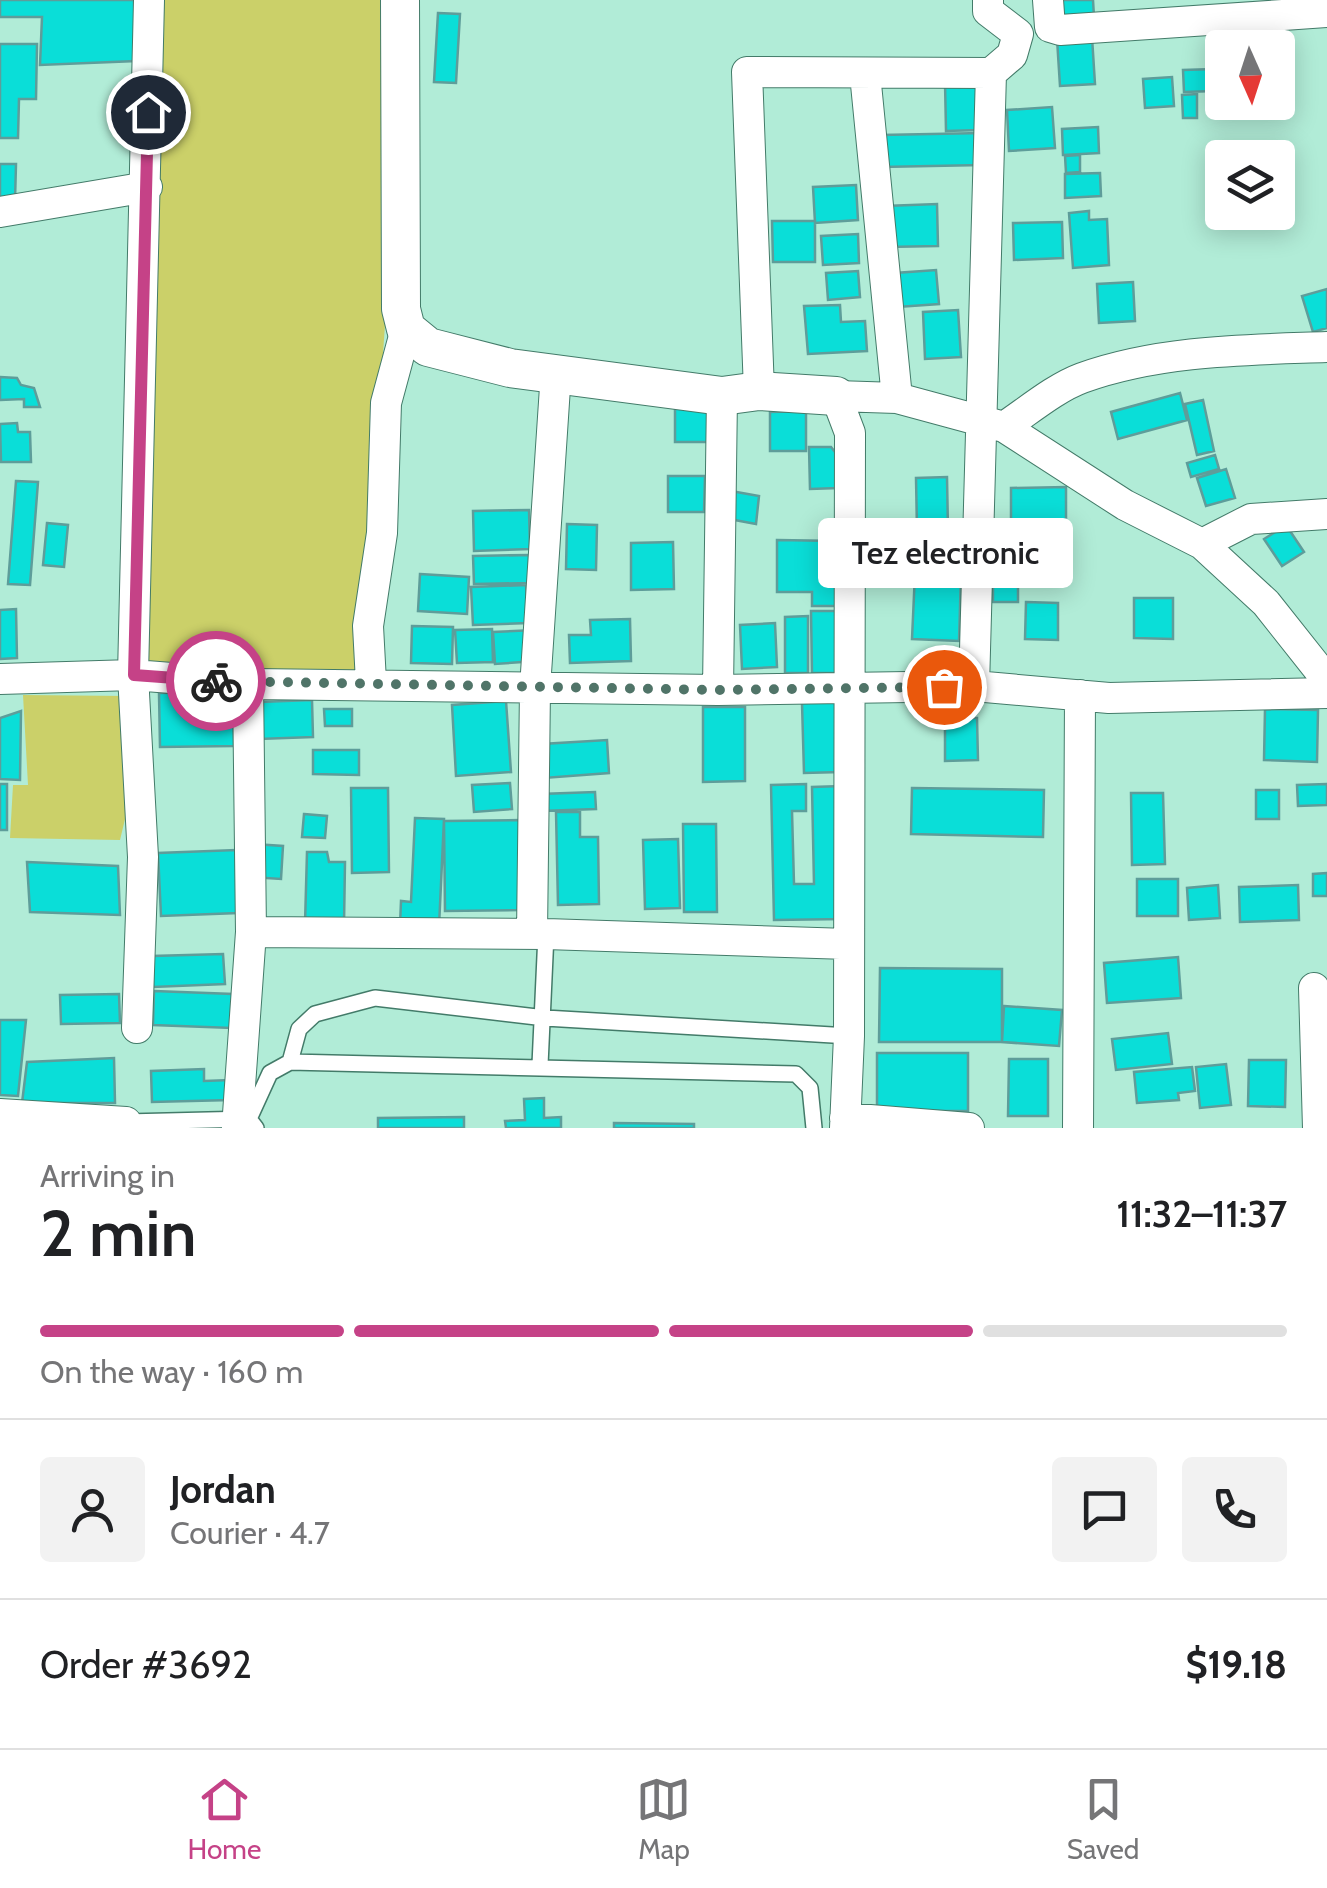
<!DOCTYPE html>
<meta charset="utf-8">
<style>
body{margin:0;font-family:Cabin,sans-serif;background:#f2f2f2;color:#202124;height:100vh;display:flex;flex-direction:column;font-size:38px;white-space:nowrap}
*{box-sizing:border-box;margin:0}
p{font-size:32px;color:#757577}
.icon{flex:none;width:55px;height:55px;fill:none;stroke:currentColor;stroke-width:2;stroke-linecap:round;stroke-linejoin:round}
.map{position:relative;height:1128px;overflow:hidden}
.sheet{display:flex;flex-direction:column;background:#fff;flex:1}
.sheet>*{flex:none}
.needle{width:65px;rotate:177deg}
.fabs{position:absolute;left:1205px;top:30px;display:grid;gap:20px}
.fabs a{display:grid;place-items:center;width:90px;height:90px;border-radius:10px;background:#fff;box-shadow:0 5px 25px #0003;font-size:50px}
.pin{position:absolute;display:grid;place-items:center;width:85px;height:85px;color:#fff;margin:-42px;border:5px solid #fff;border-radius:50%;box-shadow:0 2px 10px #0007}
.courier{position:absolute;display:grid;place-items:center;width:100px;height:100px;margin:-50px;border:8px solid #c54287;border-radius:50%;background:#fff;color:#222;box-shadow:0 2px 12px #0007}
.bubble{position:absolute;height:70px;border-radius:10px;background:#fff;box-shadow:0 5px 25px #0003;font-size:32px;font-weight:600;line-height:70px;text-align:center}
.summary em{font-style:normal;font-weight:600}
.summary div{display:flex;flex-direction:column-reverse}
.summary{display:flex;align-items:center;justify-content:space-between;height:170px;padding:0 40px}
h1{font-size:65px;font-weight:600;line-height:75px}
.bar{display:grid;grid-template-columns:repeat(4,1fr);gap:15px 10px;align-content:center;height:120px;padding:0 40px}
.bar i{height:12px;border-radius:8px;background:#e0e0e0}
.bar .selected{background:#c54287}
.bar p{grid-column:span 4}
.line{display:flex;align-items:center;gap:25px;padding:0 40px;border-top:2px solid #e0e0e0}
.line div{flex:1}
.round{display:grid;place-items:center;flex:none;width:105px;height:105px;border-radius:10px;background:#f2f2f2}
.menu{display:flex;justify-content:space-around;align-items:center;height:140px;border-top:2px solid #e0e0e0;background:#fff;font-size:28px;color:#757577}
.menu a{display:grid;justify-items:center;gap:5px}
.menu .selected{color:#c54287}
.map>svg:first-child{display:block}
.green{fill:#cbd069}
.building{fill:#0aded8;stroke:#5e9d9a;stroke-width:2.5}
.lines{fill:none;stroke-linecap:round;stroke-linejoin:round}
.service-casing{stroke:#437b69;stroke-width:18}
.minor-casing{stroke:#437b69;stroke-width:32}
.tertiary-casing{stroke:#437b69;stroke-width:40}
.service{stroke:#fff;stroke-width:15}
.minor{stroke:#fff;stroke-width:30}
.tertiary{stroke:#fff;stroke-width:38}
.done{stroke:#507468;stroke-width:10;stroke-dasharray:0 18}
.route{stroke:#c54287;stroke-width:12}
</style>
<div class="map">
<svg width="1327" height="1128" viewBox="0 0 1327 1128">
<rect width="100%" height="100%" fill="#b1ecd7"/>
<path class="green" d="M156 0H391L390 252 376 456 380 673 143 674Z
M23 695 127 696 126 815 120 840 10 838 13 785H28Z"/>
<path class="building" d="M0 0H134L136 61 40 65 42 17H0Z
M1055 0H1093L1094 17 1055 18Z
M438 13 460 14 456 83 434 82Z
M1092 37 1095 84 1060 86 1057 39Z
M0 44H37L36 99H19L18 138H0Z
M1214 69V91L1184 92 1183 70Z
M1172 77 1174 106 1145 108 1143 79Z
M978 81 980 130 946 131 945 82Z
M1197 94V118H1183L1182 95Z
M1052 107 1055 148 1009 151 1007 110Z
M1098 127 1099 153 1063 155 1062 129Z
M982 133V165L881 167V135Z
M1080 155V172L1066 173 1065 156Z
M0 164H16L15 201H0Z
M1100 173 1101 196 1065 198V174Z
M856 185 858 220 815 223 813 187Z
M937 204 938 246 886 247 885 206Z
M1089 211V220L1107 219 1109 265 1073 268 1069 213Z
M772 221H815V262H773Z
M1062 222 1063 258 1014 260 1013 223Z
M858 234 859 263 823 265 821 236Z
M936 270 939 304 898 307 895 273Z
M858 271 860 297 828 300 826 273Z
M1133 282 1135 321 1099 323 1097 284Z
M1327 289V328L1313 332 1302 296Z
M840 305 841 322 865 321 867 351 808 354 804 306Z
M958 310 961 357 925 359 923 312Z
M0 377 17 378 21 385 34 388 40 407H24V399L0 400Z
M1180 393 1187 420 1118 439 1111 412Z
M1203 400 1214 451 1197 455 1185 404Z
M675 406H712V442H675Z
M806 411V451H770V412Z
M17 423 18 432H30L31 462H1L0 424Z
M809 447H831L839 457V488L810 489Z
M1215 455 1219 469 1191 477 1187 463Z
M1226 469 1235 498 1206 506 1197 478Z
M668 476H705L704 512H668Z
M947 477 948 530 917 531 916 478Z
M16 481 38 482 30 585 8 584Z
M1066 487V522H1011V488Z
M731 491 759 496 756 524 729 519Z
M529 510 530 549 474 551 473 511Z
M47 523 68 525 64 567 43 565Z
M567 524 597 525 596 570 566 569Z
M1286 525 1304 552 1282 566 1264 539Z
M1031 535H1060L1061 568 1032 569Z
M985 536H1025V568H985Z
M777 540 838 541 837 606H812V592H777Z
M673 542 674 589 631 590V543Z
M529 555 530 583 474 584 473 556Z
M915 573 961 574 959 641 912 639Z
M420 574 469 577 467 614 418 611Z
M993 576H1018V602H993Z
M526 585 528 623 473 625 471 587Z
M1134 598H1173V639L1134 638Z
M1026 602 1058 603V640L1025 639Z
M16 609 17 658 0 659V610Z
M811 611H836L837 673H812Z
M808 616V673H785V617Z
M630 619 631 661 570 663 569 635H591L590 620Z
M775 623 777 667 742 669 740 625Z
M412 626 453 627 452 664 411 663Z
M492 629 493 662 457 663 455 630Z
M535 630 536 661 495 664 493 632Z
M234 692V746L160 747 159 693Z
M312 700 313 737 259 739V702Z
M506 701 511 772 456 776 452 705Z
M838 702 841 772 804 773 802 703Z
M703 707H745V781L703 782Z
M324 709H352V726H325Z
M1265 709 1318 710 1317 762 1264 760Z
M21 711 20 780 0 779V718Z
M945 718H977L978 760 945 761Z
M607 740 609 773 544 778 542 744Z
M313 750H359V775L313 774Z
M510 783 512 809 474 812 472 785Z
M0 784H7V830H0Z
M806 784V811H792L794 884H814L812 787 842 786 845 919 774 920 771 785Z
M1327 784V805L1298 806 1297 785Z
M351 788H388L389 872 352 873Z
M912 788 1044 790 1043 837 911 834Z
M1256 790H1279V819H1256Z
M595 792 596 809 541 811 540 794Z
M1131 793H1163L1165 864 1132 865Z
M556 812H580V837H598L599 904 558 905Z
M304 814 327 816 325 838 302 837Z
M415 818 444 819 439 927 400 925 401 901 411 902Z
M520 820 521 910 445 911 444 821Z
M683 824H716L717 912H684Z
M678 839 680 908 645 909 643 840Z
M253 844 283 846 281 879 251 877Z
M236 850 238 913 161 916 158 853Z
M307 852H327L329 862H345L344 925 305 924Z
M27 862 118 866 120 915 30 912Z
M1327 873V896H1313V874Z
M1137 879H1178V916H1137Z
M1218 885 1220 918 1189 920 1187 888Z
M1298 885 1299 920 1240 922 1239 887Z
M223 954 225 984 153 987 152 956Z
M1178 957 1181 998 1107 1003 1104 963Z
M880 968 1002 969V1042H879Z
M154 991 233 994 232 1028 153 1025Z
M119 994 120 1023 61 1024 60 995Z
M1004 1006 1062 1010 1059 1046 1002 1042Z
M0 1020H26L18 1096 0 1095Z
M1168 1033 1172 1064 1116 1070 1112 1039Z
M877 1053H968V1111H877Z
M114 1058 115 1103H22L27 1062Z
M1009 1059H1048V1116H1008Z
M1249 1060H1286L1285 1107 1248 1106Z
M1226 1064 1231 1105 1200 1108 1196 1067Z
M1192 1067 1195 1091 1178 1093 1179 1100 1137 1103 1134 1072Z
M204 1069V1081L230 1080 231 1100 152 1102 151 1071Z
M544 1098V1118L561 1117V1128H506L505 1121 525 1120 524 1099Z
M464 1117V1128H378V1118Z
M614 1123 694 1124V1128H614Z"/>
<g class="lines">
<defs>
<path id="service" d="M290 1062 299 1029 315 1014 375 998 545 1018 849 1036
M540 1065 546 934
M249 1119 270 1073 290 1062 796 1074 810 1088 814 1128
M126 1122 249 1119 256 1128"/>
<path id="minor" d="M1048 0 1050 27 1060 30 1327 12
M865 74 897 398
M0 212 147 187
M759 391 747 72 991 73
M1004 427C1028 411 1055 388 1082 378 1160 350 1246 350 1327 347
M1202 544 1251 519 1327 514
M0 679 133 675 248 684 718 690 974 686 1109 698 1327 693
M371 682 368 626 382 533 386 403 406 329
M974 686 991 73 1012 55 1018 34 988 11V0
M718 690 722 396
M251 932 546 934 848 944
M532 934 535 688 556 372
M1314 988 1318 1128
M137 1028 143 857 133 675 149 0
M0 1114 126 1122 127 1128
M845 1118 969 1128
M237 1128 251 932 248 684
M845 1128 849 1036 850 433 836 396 897 398 1004 427 1125 505 1202 544 1266 603 1327 680
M1078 1128 1080 695"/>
<path id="tertiary" d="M400 0 401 309 406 329 428 347 510 368 722 396 759 391 836 396"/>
</defs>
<use href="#service" class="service-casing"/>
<use href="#minor" class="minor-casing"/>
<use href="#tertiary" class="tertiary-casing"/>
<use href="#service" class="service"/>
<use href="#minor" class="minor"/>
<use href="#tertiary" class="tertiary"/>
</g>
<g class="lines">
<path class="done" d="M216 681 718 690 944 687"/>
<path class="route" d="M148 112 134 675 216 681"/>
</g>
</svg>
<div class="fabs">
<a><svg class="needle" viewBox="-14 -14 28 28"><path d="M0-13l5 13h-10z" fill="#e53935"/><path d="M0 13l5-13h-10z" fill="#757577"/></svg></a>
<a><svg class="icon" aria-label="layers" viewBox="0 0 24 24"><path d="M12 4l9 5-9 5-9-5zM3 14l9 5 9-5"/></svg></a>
</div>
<div class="pin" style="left:944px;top:687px;background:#ea580c"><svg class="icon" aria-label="bag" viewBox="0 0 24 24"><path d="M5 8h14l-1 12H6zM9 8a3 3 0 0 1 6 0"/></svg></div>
<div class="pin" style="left:148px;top:112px;background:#1f2937"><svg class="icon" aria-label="home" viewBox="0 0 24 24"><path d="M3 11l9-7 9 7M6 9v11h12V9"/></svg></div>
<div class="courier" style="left:216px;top:681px"><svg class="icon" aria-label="bike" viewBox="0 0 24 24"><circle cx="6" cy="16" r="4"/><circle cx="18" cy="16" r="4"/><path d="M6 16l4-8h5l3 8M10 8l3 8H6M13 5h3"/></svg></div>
<div class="bubble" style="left:818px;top:518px;width:255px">Tez electronic</div>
</div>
<section class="sheet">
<div class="summary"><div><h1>2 min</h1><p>Arriving in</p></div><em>11:32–11:37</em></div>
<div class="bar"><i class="selected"></i><i class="selected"></i><i class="selected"></i><i></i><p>On the way · 160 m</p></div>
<div class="line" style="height:180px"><a class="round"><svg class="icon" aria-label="person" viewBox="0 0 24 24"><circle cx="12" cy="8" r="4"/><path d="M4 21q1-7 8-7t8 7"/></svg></a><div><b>Jordan</b><p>Courier · 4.7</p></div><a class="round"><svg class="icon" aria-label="chat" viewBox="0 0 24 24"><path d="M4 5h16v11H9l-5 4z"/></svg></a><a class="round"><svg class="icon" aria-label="phone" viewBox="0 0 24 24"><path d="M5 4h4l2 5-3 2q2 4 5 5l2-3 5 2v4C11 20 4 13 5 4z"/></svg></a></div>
<div class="line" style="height:130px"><div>Order #3692</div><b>$19.18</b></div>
</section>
<nav class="menu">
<a class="selected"><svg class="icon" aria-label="home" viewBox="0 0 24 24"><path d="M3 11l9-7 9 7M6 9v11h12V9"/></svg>Home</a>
<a><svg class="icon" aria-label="map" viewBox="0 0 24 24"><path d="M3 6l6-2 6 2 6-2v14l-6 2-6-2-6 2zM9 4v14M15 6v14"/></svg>Map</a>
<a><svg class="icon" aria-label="saved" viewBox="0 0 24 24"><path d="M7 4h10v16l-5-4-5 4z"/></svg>Saved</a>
</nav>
